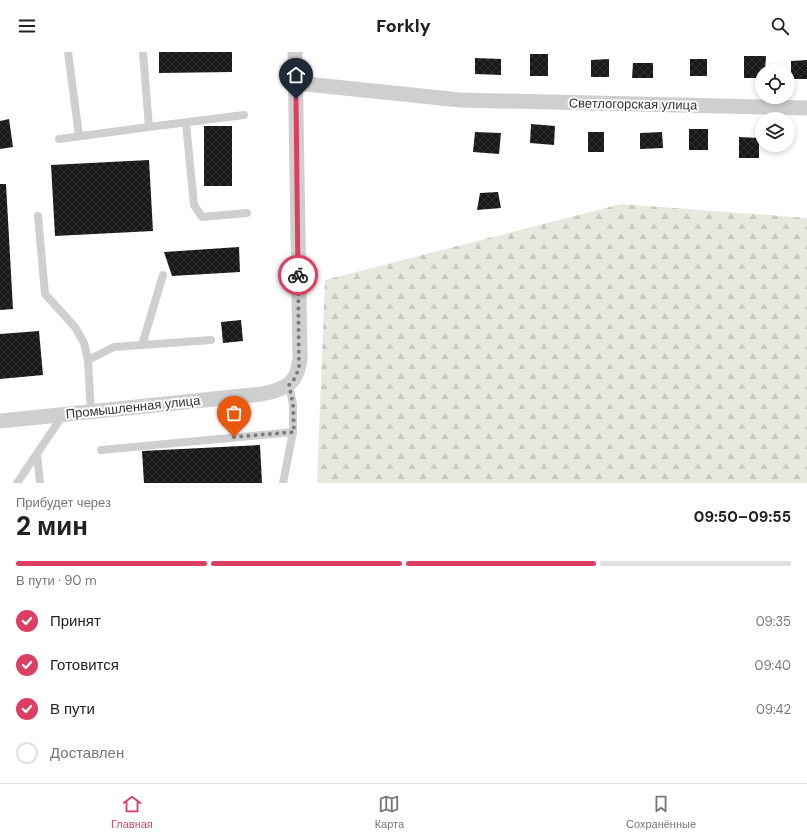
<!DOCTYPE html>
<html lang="ru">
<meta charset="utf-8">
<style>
body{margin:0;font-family:"DM Sans",sans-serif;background:#f6f6f6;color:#222;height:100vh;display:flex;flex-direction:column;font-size:15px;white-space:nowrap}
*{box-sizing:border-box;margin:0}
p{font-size:13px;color:#767676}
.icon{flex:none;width:22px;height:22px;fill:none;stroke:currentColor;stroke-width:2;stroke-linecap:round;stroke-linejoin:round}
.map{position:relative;height:431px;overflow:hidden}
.sheet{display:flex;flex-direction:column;background:#fff;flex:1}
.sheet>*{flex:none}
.tools{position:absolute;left:755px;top:12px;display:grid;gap:8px}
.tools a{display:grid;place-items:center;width:40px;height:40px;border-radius:50%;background:#fff;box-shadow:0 2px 6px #0003;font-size:20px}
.pin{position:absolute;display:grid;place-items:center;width:34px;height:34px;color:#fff;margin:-41px -17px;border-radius:50% 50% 50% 0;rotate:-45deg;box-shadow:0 0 4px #0007}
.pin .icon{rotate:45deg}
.courier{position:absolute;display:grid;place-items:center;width:40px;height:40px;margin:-20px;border:3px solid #dd3f62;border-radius:50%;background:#fff;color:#222;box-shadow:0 1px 5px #0007}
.overview em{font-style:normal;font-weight:800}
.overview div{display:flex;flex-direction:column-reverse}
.overview{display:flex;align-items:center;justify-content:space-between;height:68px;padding:0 16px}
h1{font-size:26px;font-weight:800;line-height:30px}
.bar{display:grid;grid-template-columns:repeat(4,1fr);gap:6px 4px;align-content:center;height:48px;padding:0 16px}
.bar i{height:5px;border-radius:3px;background:#e0e0e0}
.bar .on{background:#dd3f62}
.bar p{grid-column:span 4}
ol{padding:0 16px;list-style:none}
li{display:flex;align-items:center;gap:12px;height:44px}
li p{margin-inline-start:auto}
li .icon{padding:4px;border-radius:50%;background:#dd3f62;color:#fff;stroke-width:4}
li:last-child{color:#767676}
li i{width:22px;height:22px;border:2px solid #e0e0e0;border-radius:50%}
header{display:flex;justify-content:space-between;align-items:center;height:52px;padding:0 16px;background:#fff;font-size:18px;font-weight:800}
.dock{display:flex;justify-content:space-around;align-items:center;height:56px;border-top:1px solid #e0e0e0;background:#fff;font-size:11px;color:#767676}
.dock a{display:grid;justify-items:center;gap:2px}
.dock .on{color:#dd3f62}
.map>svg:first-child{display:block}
.forest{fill:url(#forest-firs)}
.building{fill:url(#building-cross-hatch)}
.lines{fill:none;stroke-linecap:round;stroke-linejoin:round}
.service{stroke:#cfcfcf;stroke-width:8}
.minor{stroke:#cfcfcf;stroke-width:15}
.done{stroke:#7a7a7a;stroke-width:4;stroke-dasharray:0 7.2}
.route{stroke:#dd3f62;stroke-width:5}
.labels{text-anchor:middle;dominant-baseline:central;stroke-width:4;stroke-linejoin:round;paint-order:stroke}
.street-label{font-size:13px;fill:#323232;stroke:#fff}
</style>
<header><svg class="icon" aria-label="menu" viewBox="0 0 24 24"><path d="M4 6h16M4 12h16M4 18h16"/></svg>Forkly<svg class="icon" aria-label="search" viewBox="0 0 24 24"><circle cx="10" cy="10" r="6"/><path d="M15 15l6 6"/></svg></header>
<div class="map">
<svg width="807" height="431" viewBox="0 0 807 431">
<defs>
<pattern id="forest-firs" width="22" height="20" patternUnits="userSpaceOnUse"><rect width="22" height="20" fill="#e6eade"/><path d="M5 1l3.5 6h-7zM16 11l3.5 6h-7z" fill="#c6c9bf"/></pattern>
<pattern id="building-cross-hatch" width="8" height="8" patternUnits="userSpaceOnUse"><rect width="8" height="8" fill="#191919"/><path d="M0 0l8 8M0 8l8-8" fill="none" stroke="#323232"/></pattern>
</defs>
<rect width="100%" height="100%" fill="#fff"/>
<path class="forest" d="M621 152 807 166V431H317L325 228Z"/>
<path class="building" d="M159 0H232V20L159 21Z
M530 2H548V24H530Z
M744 4H766L765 19H762V26H744Z
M475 6 501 7V23L475 22Z
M609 7V25H591V8Z
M690 7H707V24H690Z
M807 8V27H791V9Z
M633 11H653V26H632Z
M9 67 13 95 0 97V69Z
M531 72 555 74 554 93 530 91Z
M204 74H232V134H204Z
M689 77H708V98H689Z
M475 80 501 81 499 102 473 100Z
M588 80H604V100H588Z
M662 80 663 96 640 97V81Z
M739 85 759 86V106H739Z
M149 108 153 179 55 184 51 113Z
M0 132H6L13 257 0 258Z
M498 140 501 156 477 158 480 141Z
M239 195 240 220 172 224 164 200Z
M241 268 243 289 223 291 221 270Z
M39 279 43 323 0 327V282Z
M260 393 262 431H144L142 399Z"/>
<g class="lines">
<path class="service" d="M68 0 79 84
M143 0 149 75 244 63
M186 71 194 153 202 165 247 161
M59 87 149 75
M38 164 45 242 75 275 84 291 88 308 91 360
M142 293 163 223
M88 308 114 295 211 288
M101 398 293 380
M37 402 40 431
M17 431 63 363
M283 431 293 380V352L289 333"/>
<path class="minor" d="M296 31 460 48 807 56
M0 369 262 342C287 337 298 331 300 305L295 0"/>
</g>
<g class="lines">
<path class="done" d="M234 385 294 380 293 352 289 333 295 326 299 316 298 223"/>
<path class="route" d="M296 47 298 223"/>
</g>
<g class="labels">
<g class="street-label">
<text transform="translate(633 52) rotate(1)">Светлогорская улица</text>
<text transform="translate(133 355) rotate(-6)">Промышленная улица</text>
</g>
</g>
</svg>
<div class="tools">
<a><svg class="icon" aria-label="locate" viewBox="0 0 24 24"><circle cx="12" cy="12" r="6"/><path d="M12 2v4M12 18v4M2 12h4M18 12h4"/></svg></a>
<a><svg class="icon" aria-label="layers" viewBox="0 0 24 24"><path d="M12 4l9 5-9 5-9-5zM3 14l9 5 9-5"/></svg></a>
</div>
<div class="pin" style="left:234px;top:385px;background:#ea580c"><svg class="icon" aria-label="bag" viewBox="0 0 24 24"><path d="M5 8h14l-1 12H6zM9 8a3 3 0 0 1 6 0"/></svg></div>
<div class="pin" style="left:296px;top:47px;background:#1f2937"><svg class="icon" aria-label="home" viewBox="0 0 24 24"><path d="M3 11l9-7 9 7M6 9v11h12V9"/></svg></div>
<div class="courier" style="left:298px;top:223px"><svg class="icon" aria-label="bike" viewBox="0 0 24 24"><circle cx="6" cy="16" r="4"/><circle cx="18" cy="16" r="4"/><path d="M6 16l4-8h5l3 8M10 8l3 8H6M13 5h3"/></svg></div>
</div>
<section class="sheet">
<div class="overview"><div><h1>2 мин</h1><p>Прибудет через</p></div><em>09:50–09:55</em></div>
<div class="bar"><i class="on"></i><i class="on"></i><i class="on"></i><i></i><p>В пути · 90 m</p></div>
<ol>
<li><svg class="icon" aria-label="check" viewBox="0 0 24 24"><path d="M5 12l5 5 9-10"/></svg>Принят<p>09:35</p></li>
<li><svg class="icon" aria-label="check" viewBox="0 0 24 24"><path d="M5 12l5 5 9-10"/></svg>Готовится<p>09:40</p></li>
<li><svg class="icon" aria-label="check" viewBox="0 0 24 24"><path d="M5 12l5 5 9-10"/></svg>В пути<p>09:42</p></li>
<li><i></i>Доставлен</li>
</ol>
</section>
<nav class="dock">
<a class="on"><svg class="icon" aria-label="home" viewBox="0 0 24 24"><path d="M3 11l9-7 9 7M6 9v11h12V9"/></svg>Главная</a>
<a><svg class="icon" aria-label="map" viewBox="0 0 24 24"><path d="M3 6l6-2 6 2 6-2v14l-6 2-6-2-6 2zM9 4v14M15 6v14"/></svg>Карта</a>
<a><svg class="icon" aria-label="saved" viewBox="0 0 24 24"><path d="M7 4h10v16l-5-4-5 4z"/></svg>Сохранённые</a>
</nav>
